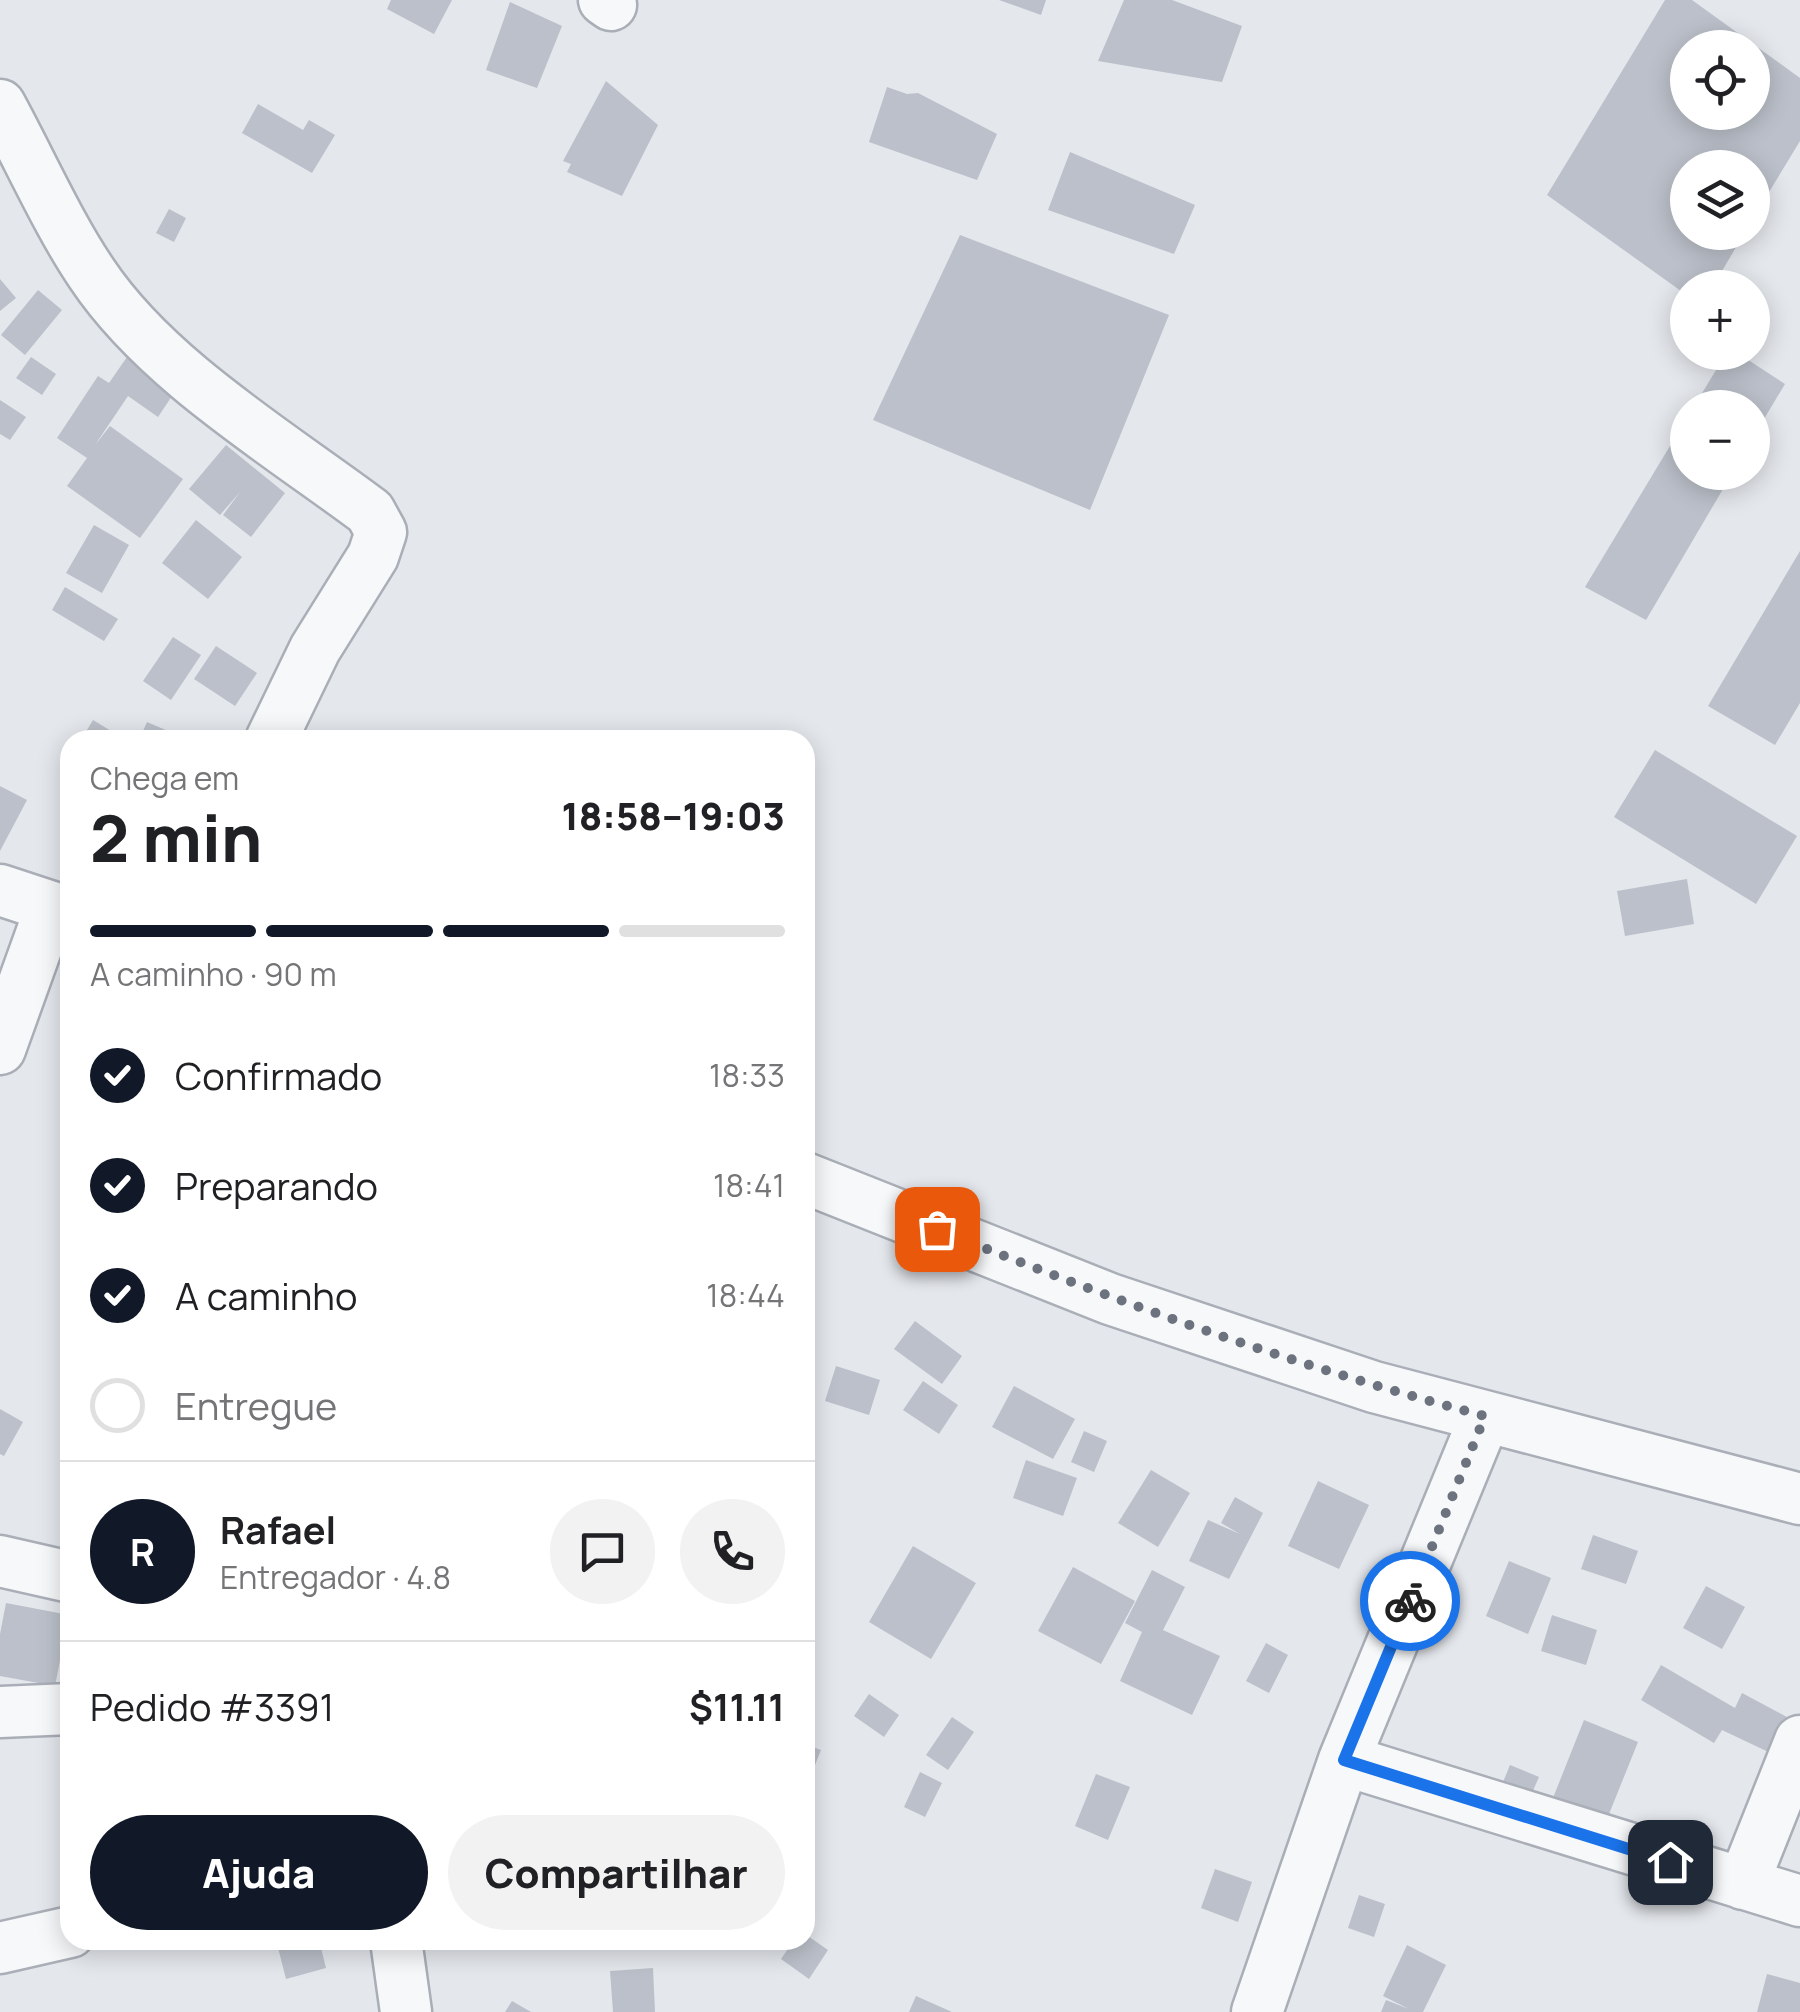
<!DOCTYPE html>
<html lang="pt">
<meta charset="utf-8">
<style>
body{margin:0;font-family:Manrope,sans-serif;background:#f2f2f2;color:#202124;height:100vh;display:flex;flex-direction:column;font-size:38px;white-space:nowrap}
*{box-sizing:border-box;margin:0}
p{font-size:32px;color:#757577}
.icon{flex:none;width:55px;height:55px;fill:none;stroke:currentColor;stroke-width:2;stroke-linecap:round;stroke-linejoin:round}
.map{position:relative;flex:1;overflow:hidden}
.drawer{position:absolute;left:60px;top:730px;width:755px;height:1220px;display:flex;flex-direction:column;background:#fff;border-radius:30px;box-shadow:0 5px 25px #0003}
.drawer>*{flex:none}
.buttons{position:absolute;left:1670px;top:30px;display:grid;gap:20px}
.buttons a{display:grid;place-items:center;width:100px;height:100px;border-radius:50%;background:#fff;box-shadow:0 5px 25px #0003;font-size:50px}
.pin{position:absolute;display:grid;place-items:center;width:85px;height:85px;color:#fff;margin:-42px;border-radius:20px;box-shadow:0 5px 15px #0006}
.courier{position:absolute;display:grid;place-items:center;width:100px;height:100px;margin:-50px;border:8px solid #1a73e8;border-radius:50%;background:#fff;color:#222;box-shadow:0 2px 12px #0007}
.overview em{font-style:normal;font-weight:800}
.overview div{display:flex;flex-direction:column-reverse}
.overview{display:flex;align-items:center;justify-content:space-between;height:170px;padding:0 30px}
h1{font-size:65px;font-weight:800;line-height:75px}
.bar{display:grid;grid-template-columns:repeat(4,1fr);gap:15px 10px;align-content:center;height:120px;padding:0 30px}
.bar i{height:12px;border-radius:8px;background:#e0e0e0}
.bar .active{background:#111827}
.bar p{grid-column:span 4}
.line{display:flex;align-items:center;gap:25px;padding:0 30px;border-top:2px solid #e0e0e0}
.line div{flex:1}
.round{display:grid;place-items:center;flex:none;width:105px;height:105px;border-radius:52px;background:#f2f2f2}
ol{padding:0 30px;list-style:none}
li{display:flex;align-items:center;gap:30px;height:110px}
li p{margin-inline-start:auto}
li .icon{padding:10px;border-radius:50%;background:#111827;color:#fff;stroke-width:4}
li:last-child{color:#757577}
li i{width:55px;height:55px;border:5px solid #e0e0e0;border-radius:50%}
.action{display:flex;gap:20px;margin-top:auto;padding:20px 30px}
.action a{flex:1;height:115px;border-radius:60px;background:#111827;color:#fff;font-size:40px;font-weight:800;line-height:115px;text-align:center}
.action a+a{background:#f2f2f2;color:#202124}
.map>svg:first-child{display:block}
.building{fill:#bbc0ca;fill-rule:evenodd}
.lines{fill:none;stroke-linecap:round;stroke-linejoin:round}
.minor-casing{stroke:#a9aeb7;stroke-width:55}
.minor{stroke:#f7f8fa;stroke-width:50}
.done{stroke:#6c737f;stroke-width:10;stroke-dasharray:0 18}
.route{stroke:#1a73e8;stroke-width:12}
</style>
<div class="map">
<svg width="1800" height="2012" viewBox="0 0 1800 2012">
<rect width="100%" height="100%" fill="#e4e7ec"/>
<path class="building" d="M391 0H452L434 34 387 9Z
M999 0H1046L1041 15Z
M1124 0H1172L1242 26 1222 82 1098 61Z
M1665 0H1692L1800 78V141L1752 220V168H1688V232H1745L1712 288H1688V296L1547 195ZM1688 48H1752V112H1688Z
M510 2 562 26 537 88 486 70Z
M606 81 658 125 622 196 567 172 571 164 563 161Z
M887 87 907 94 918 93 997 134 977 180 869 142Z
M258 104 303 130 309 120 335 135 312 173 242 133Z
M1070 152 1195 205 1174 254 1048 210Z
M169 209 186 218 174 242 156 233Z
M960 235 1169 315 1090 510 873 420Z
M0 279 16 298 0 311Z
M38 290 62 310 25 355 1 335Z
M1727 352H1736L1785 384 1752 439V408H1693Z
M31 357 56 374 42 395 16 378Z
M127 357 176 390 158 417 128 396 95 445 110 426 183 479 140 538 67 486 87 458 57 438 98 376 109 383Z
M0 400 26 417 10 440 0 434Z
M1688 416V472H1733L1646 620 1585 587Z
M226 445 285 493 251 537 223 515 240 492 220 515 189 489Z
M196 520 242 557 208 599 162 563Z
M94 525 129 545 102 593 66 573Z
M1800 551V703L1775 745 1708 706Z
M65 587 118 619 104 641 52 610Z
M173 637 201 655 171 700 143 681Z
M216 646 257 673 235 706 194 679Z
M93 720 121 737 119 740H81Z
M147 722 168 731 164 740H139Z
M1655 750 1797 836 1756 904 1614 817Z
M0 786 27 800 0 851Z
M1687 879 1694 924 1625 936 1617 891Z
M915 1321 962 1356 942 1384 894 1349Z
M836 1366 880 1380 869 1415 825 1401Z
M923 1381 958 1405 939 1434 903 1410Z
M1014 1386 1075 1419 1053 1459 992 1427Z
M0 1409 23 1422 4 1456 0 1454Z
M1084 1431 1107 1441 1094 1472 1071 1462Z
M1026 1460 1077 1478 1063 1516 1013 1498Z
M1151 1470 1190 1493 1158 1547 1118 1523Z
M1318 1481 1369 1505 1339 1569 1288 1546Z
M1235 1497 1263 1513 1229 1579 1189 1561 1208 1520 1240 1534 1221 1523Z
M1593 1535 1638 1551 1626 1584 1581 1569Z
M913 1546 976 1583 931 1659 869 1622Z
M1509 1561 1551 1578 1528 1634 1486 1616Z
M1073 1567 1135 1601 1101 1664 1038 1631Z
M1152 1570 1185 1587 1163 1630 1220 1656 1192 1715 1120 1681 1142 1632 1125 1623Z
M1706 1586 1745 1607 1722 1649 1683 1628Z
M6 1603 69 1615 55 1686 0 1676V1634Z
M1552 1615 1597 1630 1586 1665 1541 1651Z
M1266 1643 1288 1655 1269 1693 1246 1681Z
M1661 1665 1735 1708 1742 1693 1787 1717 1786 1720 1800 1727 1785 1760 1722 1730 1714 1743 1641 1700Z
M869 1694 899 1715 884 1737 854 1716Z
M952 1717 974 1732 948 1770 926 1755Z
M1584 1720 1638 1742 1599 1839 1545 1818Z
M805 1744 821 1750 805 1790Z
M1510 1765 1539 1777 1520 1820 1492 1809Z
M920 1772 942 1783 925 1817 904 1807Z
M1096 1774 1130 1787 1108 1840 1075 1826Z
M1215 1869 1252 1882 1238 1922 1201 1908Z
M1359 1895 1385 1904 1374 1937 1348 1928Z
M805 1934 828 1950 809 1979 781 1959 794 1940H805Z
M276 1940H319L326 1968 286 1979Z
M1407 1945 1446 1965 1423 2012H1381L1386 2000 1409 2009 1383 1996Z
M653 1968 655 2012H613L610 1971Z
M1767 1974 1800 1983V2012H1757Z
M916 1996 952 2012H909Z
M512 2001 531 2012H505Z"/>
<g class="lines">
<defs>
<path id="minor" d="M604 0 611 5
M0 105C29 158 58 224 92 274 156 370 278 443 370 512L381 532 373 556 315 649 271 740
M0 890 70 913
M0 1049 51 907
M805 1178 1110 1299 1374 1387 1800 1499
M0 1561 70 1577
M0 1712 70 1709
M1344 1760 1800 1901
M1743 1884 1800 1741
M396 1940 406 2012
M0 1948 70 1932
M1257 2012 1344 1760 1485 1417"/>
</defs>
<use href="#minor" class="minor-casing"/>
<use href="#minor" class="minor"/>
</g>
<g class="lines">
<path class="done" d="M937 1229C1117 1302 1298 1367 1485 1416L1410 1601"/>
<path class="route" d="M1410 1601 1344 1760 1670 1862"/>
</g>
</svg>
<div class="buttons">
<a><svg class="icon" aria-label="locate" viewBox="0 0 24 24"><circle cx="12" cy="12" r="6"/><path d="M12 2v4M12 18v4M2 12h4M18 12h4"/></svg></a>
<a><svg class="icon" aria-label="layers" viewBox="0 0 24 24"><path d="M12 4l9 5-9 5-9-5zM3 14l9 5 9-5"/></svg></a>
<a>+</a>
<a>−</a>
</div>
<div class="pin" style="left:937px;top:1229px;background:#ea580c"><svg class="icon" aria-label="bag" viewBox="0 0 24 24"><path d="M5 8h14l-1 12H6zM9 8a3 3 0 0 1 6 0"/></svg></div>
<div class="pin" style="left:1670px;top:1862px;background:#1f2937"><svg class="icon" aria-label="home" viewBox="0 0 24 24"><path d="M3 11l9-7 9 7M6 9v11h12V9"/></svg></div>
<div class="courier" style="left:1410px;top:1601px"><svg class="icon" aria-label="bike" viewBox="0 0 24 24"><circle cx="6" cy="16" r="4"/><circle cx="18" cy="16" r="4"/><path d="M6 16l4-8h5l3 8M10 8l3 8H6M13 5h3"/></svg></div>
<section class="drawer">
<div class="overview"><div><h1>2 min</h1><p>Chega em</p></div><em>18:58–19:03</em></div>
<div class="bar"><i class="active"></i><i class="active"></i><i class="active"></i><i></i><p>A caminho · 90 m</p></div>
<ol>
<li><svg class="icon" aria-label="check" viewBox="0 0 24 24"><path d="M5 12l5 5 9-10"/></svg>Confirmado<p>18:33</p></li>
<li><svg class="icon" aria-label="check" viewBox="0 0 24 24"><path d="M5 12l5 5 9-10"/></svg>Preparando<p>18:41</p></li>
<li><svg class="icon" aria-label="check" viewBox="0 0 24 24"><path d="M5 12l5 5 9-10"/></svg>A caminho<p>18:44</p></li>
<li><i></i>Entregue</li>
</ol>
<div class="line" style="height:180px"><b class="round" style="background:#111827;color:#fff">R</b><div><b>Rafael</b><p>Entregador · 4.8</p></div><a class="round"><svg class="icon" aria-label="chat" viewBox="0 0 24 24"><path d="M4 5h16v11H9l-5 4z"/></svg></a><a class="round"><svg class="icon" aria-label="phone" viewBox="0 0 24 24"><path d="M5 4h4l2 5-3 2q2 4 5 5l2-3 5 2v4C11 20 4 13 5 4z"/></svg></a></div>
<div class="line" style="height:130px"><div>Pedido #3391</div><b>$11.11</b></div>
<div class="action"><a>Ajuda</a><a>Compartilhar</a></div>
</section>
</div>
